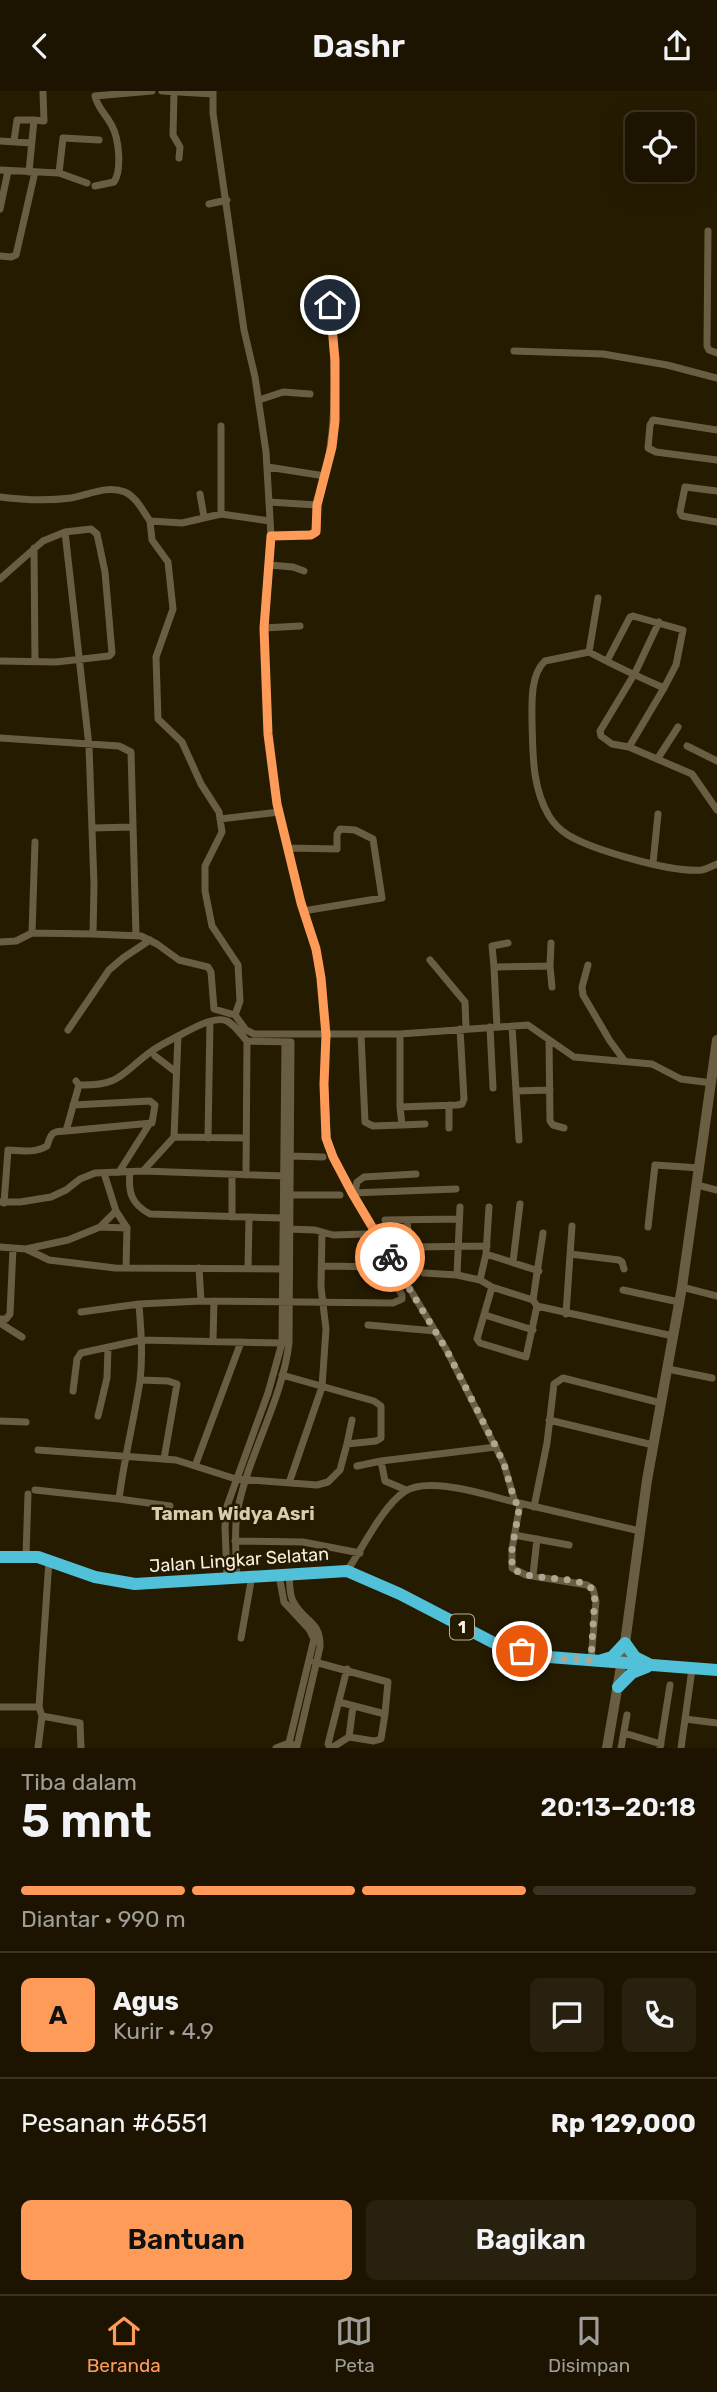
<!DOCTYPE html>
<html lang="id">
<meta charset="utf-8">
<style>
body{margin:0;font-family:Rubik,sans-serif;background:#292110;color:#f1f3f6;height:100vh;display:flex;flex-direction:column;font-size:26px;white-space:nowrap}
*{box-sizing:border-box;margin:0}
p{font-size:23px;color:#a09e99}
.icon{flex:none;width:38px;height:38px;fill:none;stroke:currentColor;stroke-width:2;stroke-linecap:round;stroke-linejoin:round}
.map{position:relative;height:1657px;overflow:hidden}
.drawer{display:flex;flex-direction:column;background:#1c1401;flex:1}
.drawer>*{flex:none}
.controls{position:absolute;left:625px;top:21px;display:grid;gap:14px}
.controls a{display:grid;place-items:center;width:70px;height:70px;border-radius:10px;background:#1c1401;box-shadow:0 7px 28px #0002,0 0 0 2px #3a3323;font-size:35px}
.pin{position:absolute;display:grid;place-items:center;width:60px;height:60px;color:#fff;margin:-30px;border:4px solid #fff;border-radius:50%;box-shadow:0 2px 7px #0007}
.courier{position:absolute;display:grid;place-items:center;width:70px;height:70px;margin:-35px;border:5px solid #fe9b59;border-radius:50%;background:#fff;color:#222;box-shadow:0 2px 9px #0007}
.summary em{font-style:normal;font-weight:600}
.summary div{display:flex;flex-direction:column-reverse}
.summary{display:flex;align-items:center;justify-content:space-between;height:119px;padding:0 21px}
h1{font-size:46px;font-weight:600;line-height:52px}
.bar{display:grid;grid-template-columns:repeat(4,1fr);gap:10px 7px;align-content:center;height:84px;padding:0 21px}
.bar i{height:9px;border-radius:5px;background:#3a3323}
.bar .current{background:#fe9b59}
.bar p{grid-column:span 4}
.line{display:flex;align-items:center;gap:18px;padding:0 21px;border-top:2px solid #3a3323}
.line div{flex:1}
.round{display:grid;place-items:center;flex:none;width:74px;height:74px;border-radius:10px;background:#292110}
.action{display:flex;gap:14px;margin-top:auto;padding:14px 21px}
.action a{flex:1;height:80px;border-radius:10px;background:#fe9b59;color:#111;font-size:28px;font-weight:600;line-height:80px;text-align:center}
.action a+a{background:#292110;color:#f1f3f6}
header{display:flex;justify-content:space-between;align-items:center;height:91px;padding:0 21px;background:#1c1401;font-size:32px;font-weight:600}
.dock{display:flex;justify-content:space-around;align-items:center;height:98px;border-top:2px solid #3a3323;background:#1c1401;font-size:19px;color:#a09e99}
.dock a{display:grid;justify-items:center;gap:4px}
.dock .current{color:#fe9b59}
.map>svg:first-child{display:block}
.lines{fill:none;stroke-linecap:round;stroke-linejoin:round}
.street{stroke:#6a5e42;stroke-width:7}
.secondary{stroke:#6a5e42;stroke-width:10}
.highway{stroke:#50c1d9;stroke-width:12}
.done{stroke:#aea693;stroke-width:7;stroke-dasharray:0 12.6}
.route{stroke:#fe9b59;stroke-width:9}
.labels{text-anchor:middle;dominant-baseline:central;stroke-width:5;stroke-linejoin:round;paint-order:stroke}
.shield{fill:#251b01;stroke:#b9b19e;stroke-width:2}
.shield-label{font-size:16px;font-weight:bold;fill:#f8f1e1}
.street-label{font-size:18px;fill:#f8f1e1;stroke:#251b01}
.neighbourhood-label{font-size:19px;font-weight:bold;fill:#d9ccad;stroke:#251b01}
</style>
<header><svg class="icon" aria-label="back" viewBox="0 0 24 24"><path d="M15 5l-7 7 7 7"/></svg>Dashr<svg class="icon" aria-label="share" viewBox="0 0 24 24"><path d="M12 15V3M7 8l5-5 5 5M5 13v7h14v-7"/></svg></header>
<div class="map">
<svg width="717" height="1657" viewBox="0 0 717 1657">
<rect width="100%" height="100%" fill="#251b01"/>
<g class="lines">
<path class="street" d="M162 0 213 3
M213 0V22L244 239 255 286 266 361 271 445 264 537 268 643 277 713 301 812 319 871 326 944 324 993 328 1055 354 1105 446 1258 504 1373 515 1411 640 1440
M174 2 173 44 180 56 179 67
M34 29 44 30 43 1
M0 50 31 52
M14 50 17 29H34L29 81
M0 79 59 82 63 47 99 49
M59 82 87 92
M95 95 114 91C122 79 119 48 112 35 106 23 98 18 95 5L152 0
M209 113 227 109
M0 118 8 80
M708 140 707 255 709 259 717 262
M0 165 11 166 16 164 35 81
M514 260 603 263 667 274 717 287
M259 309 283 301 310 303
M717 339 653 329 650 334 648 357 656 361 717 369
M268 376 325 385C340 318 334 254 327 187
M717 400 685 396 680 421 682 425 717 431
M200 403 204 426
M0 406C23 409 48 410 71 407 89 404 106 394 125 401 136 406 143 420 150 430L182 432 221 423 270 430
M269 411 317 414 325 385
M221 423V335
M150 430 152 449 168 471 173 518 156 566 158 628 182 651 201 693 219 721 222 741 205 775V800L212 835 238 874 240 910 235 924
M271 445 314 443 317 438V414
M34 457 35 571
M269 474 293 476 304 480
M0 488 43 450 65 441 89 655 94 794 93 843 141 845 157 853 179 869 208 876 211 881 214 918 235 924 246 939 254 943H400L528 934 574 966 652 973 681 988 712 992
M659 531 635 582 600 640 601 645 612 653 629 656 692 683 717 719
M264 537 300 535
M589 561 598 507
M0 570 56 571 109 565 112 562 105 481 97 443 91 438 65 441
M607 570 630 526 633 525 683 539 676 574 664 597C639 586 613 574 589 561L545 570C530 584 532 612 532 631 533 664 532 696 549 725 554 733 560 739 568 744 593 759 672 782 702 779 708 778 712 775 717 773
M0 647 119 655 131 661 136 844
M687 655 717 670
M629 656 664 597
M658 667 678 636
M220 728 279 721
M93 737 132 736
M35 751 32 842 93 843
M288 757 337 758V743L340 738 355 739 373 748 382 807 303 820
M653 772 658 723
M0 851 16 850 32 842
M430 869 465 911 466 937
M588 874 582 896 583 904 610 950 624 969
M550 875 551 852
M494 876 492 855 508 852
M512 935 519 1049
M490 936 493 997
M497 936 494 876 550 875 552 896
M68 939 109 879 123 867 150 849
M400 943V1016L457 1014 462 1013 464 1008 460 938
M361 944 365 1031 373 1035 402 1034
M549 949 550 1030 553 1034 564 1037
M155 965 176 981
M79 994C119 995 120 984 149 962 158 955 169 950 178 945
M516 1000 550 999
M400 1016 402 1034 425 1033
M449 1037V1014
M66 1040 152 1032 155 1014 150 1010 73 1014
M208 1047 210 931
M246 1047 174 1046 178 945C190 939 214 924 227 930 235 934 241 944 247 950
M291 1065 323 1066
M143 1080 174 1046
M119 1081 150 1032
M130 1081C128 1101 131 1113 150 1123L282 1127
M104 1082 116 1120 127 1137 126 1177
M697 1094 717 1099
M355 1101 357 1091 364 1086 416 1083
M352 1102 456 1098
M289 1104H340
M0 1111H20L51 1106 66 1099 80 1088 95 1082 143 1080 286 1085
M4 1112 8 1059C22 1060 35 1062 47 1055 51 1042 52 1040 66 1040L79 994 76 990
M489 1116 486 1163 480 1189 492 1196 533 1209 537 1215 673 1245
M232 1126V1084
M385 1129 459 1128
M407 1129 409 1151 414 1156 487 1155
M100 1136 127 1137
M648 1136 655 1074 700 1077
M0 1156 26 1158 49 1169 115 1177 283 1178
M26 1158 68 1149 100 1136 116 1120
M486 1163 539 1180
M570 1163 619 1169 622 1171 624 1178
M513 1171 520 1113
M323 1175 385 1176
M199 1177 201 1210
M248 1177 249 1127
M424 1182 457 1184 480 1189
M457 1184 460 1116
M492 1196 477 1248 480 1252 526 1266 537 1215
M682 1196 717 1205
M623 1199 679 1211
M533 1209 543 1142
M139 1213C141 1239 143 1264 140 1290 134 1329 124 1368 119 1408L170 1415
M81 1221 139 1213 201 1210 393 1212 402 1208V1204L366 1143 333 1144 315 1139 287 1138
M566 1223 572 1135
M485 1224 533 1239
M0 1228H6L10 1223 13 1157
M0 1232 22 1246
M368 1234 435 1240
M213 1249 214 1210
M668 1278 712 1287
M140 1289 168 1290 177 1293 164 1368
M73 1300 77 1268 81 1262 141 1249 282 1252
M98 1325 107 1287 108 1257
M549 1329 653 1354
M0 1330 26 1331
M347 1353 352 1329
M38 1359 176 1369 236 1388 317 1394 328 1391 340 1379 347 1353 376 1350 381 1347V1315L374 1310 282 1284
M381 1370 496 1356
M195 1375 241 1251
M357 1375 381 1370 385 1390 406 1399
M289 1392 322 1296 326 1238 321 1196 322 1141
M35 1399 119 1408
M520 1413 512 1458V1477L526 1484 587 1494 593 1498 596 1510 591 1569
M534 1416 547 1352 554 1293 563 1287 661 1312
M514 1444 569 1454
M235 1450 303 1451 360 1462
M26 1465 28 1403
M49 1469 39 1616 42 1625 80 1632 81 1657
M347 1480C362 1458 383 1415 404 1401 428 1384 488 1405 515 1411
M289 1483C290 1491 289 1503 293 1510 303 1531 321 1529 320 1556L297 1655 295 1657
M279 1484 284 1511 309 1538 314 1548 289 1652 290 1657
M533 1484 537 1448
M237 1486C236 1464 234 1443 237 1422 248 1363 282 1311 289 1252L291 951 247 950 246 1084
M227 1487 225 1436 227 1415 268 1302 282 1252 285 951
M241 1547 252 1485
M315 1571 388 1591 385 1623 339 1611
M347 1578 328 1653 330 1656H333L349 1646 353 1615
M0 1616H39
M685 1628 717 1632
M624 1642 661 1653
M349 1646 374 1650 381 1648 385 1623
M38 1657 42 1625
M276 1657 289 1652 293 1654
M621 1657 627 1624
M660 1657 670 1594
M681 1657 692 1578"/>
<path class="secondary" d="M607 1657 625 1552 647 1389 682 1196 717 949"/>
<path class="highway" d="M0 1466H38L95 1486 135 1493 347 1480 400 1503 498 1554 536 1565 717 1579
M602 1569 612 1566 625 1552 635 1566 649 1573
M618 1596 632 1582 647 1576"/>
</g>
<g class="lines">
<path class="done" d="M390 1166 446 1258 496 1356 504 1373 515 1411 520 1413 512 1458V1477C530 1493 584 1481 595 1502L591 1569 551 1567 522 1560"/>
<path class="route" d="M330 214 335 269V330L332 356 317 414 316 441 311 444 271 445 264 537 268 643 277 713 301 812 316 858 321 887 326 944 324 993 326 1047 333 1066 352 1102 390 1166"/>
</g>
<g class="labels">
<rect class="shield" x="450" y="1523.5" width="24" height="25" rx="5"/>
<g class="shield-label">
<text x="462" y="1536">1</text>
</g>
<g class="street-label">
<text transform="translate(239 1469) rotate(-4)">Jalan Lingkar Selatan</text>
</g>
<g class="neighbourhood-label">
<text x="233" y="1422">Taman Widya Asri</text>
</g>
</g>
</svg>
<div class="controls">
<a><svg class="icon" aria-label="locate" viewBox="0 0 24 24"><circle cx="12" cy="12" r="6"/><path d="M12 2v4M12 18v4M2 12h4M18 12h4"/></svg></a>
</div>
<div class="pin" style="left:522px;top:1560px;background:#ea580c"><svg class="icon" aria-label="bag" viewBox="0 0 24 24"><path d="M5 8h14l-1 12H6zM9 8a3 3 0 0 1 6 0"/></svg></div>
<div class="pin" style="left:330px;top:214px;background:#1f2937"><svg class="icon" aria-label="home" viewBox="0 0 24 24"><path d="M3 11l9-7 9 7M6 9v11h12V9"/></svg></div>
<div class="courier" style="left:390px;top:1166px"><svg class="icon" aria-label="bike" viewBox="0 0 24 24"><circle cx="6" cy="16" r="4"/><circle cx="18" cy="16" r="4"/><path d="M6 16l4-8h5l3 8M10 8l3 8H6M13 5h3"/></svg></div>
</div>
<section class="drawer">
<div class="summary"><div><h1>5 mnt</h1><p>Tiba dalam</p></div><em>20:13–20:18</em></div>
<div class="bar"><i class="current"></i><i class="current"></i><i class="current"></i><i></i><p>Diantar · 990 m</p></div>
<div class="line" style="height:126px"><b class="round" style="background:#fe9b59;color:#111">A</b><div><b>Agus</b><p>Kurir · 4.9</p></div><a class="round"><svg class="icon" aria-label="chat" viewBox="0 0 24 24"><path d="M4 5h16v11H9l-5 4z"/></svg></a><a class="round"><svg class="icon" aria-label="phone" viewBox="0 0 24 24"><path d="M5 4h4l2 5-3 2q2 4 5 5l2-3 5 2v4C11 20 4 13 5 4z"/></svg></a></div>
<div class="line" style="height:91px"><div>Pesanan #6551</div><b>Rp 129,000</b></div>
<div class="action"><a>Bantuan</a><a>Bagikan</a></div>
</section>
<nav class="dock">
<a class="current"><svg class="icon" aria-label="home" viewBox="0 0 24 24"><path d="M3 11l9-7 9 7M6 9v11h12V9"/></svg>Beranda</a>
<a><svg class="icon" aria-label="map" viewBox="0 0 24 24"><path d="M3 6l6-2 6 2 6-2v14l-6 2-6-2-6 2zM9 4v14M15 6v14"/></svg>Peta</a>
<a><svg class="icon" aria-label="saved" viewBox="0 0 24 24"><path d="M7 4h10v16l-5-4-5 4z"/></svg>Disimpan</a>
</nav>
